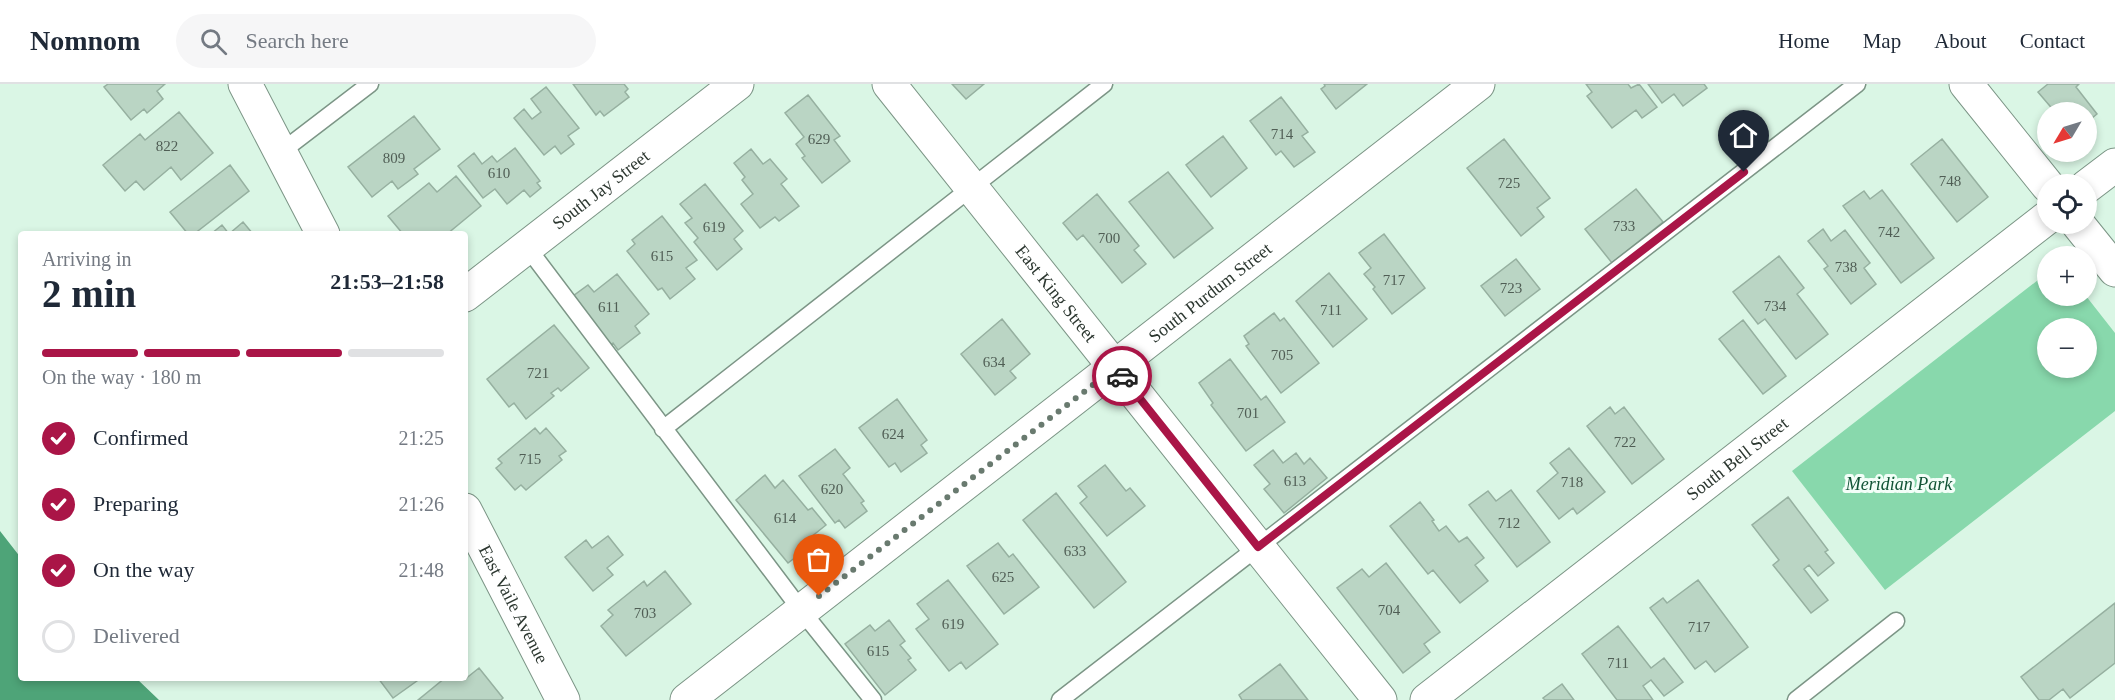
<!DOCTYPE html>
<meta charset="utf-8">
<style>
body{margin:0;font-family:Georgia,serif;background:#f6f6f7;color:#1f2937;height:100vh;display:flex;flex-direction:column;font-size:22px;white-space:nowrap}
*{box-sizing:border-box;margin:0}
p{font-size:20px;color:#747a83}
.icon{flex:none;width:33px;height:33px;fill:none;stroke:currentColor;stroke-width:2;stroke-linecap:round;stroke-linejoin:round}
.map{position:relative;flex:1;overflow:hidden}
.panel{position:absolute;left:18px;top:147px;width:450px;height:450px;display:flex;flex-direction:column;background:#fff;border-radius:6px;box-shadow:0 3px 9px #0003}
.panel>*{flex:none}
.needle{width:39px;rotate:232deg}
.tools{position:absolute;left:2037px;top:18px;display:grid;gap:12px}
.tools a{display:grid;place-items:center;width:60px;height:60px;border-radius:50%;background:#fff;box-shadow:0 3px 9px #0003;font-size:30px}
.pin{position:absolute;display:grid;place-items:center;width:51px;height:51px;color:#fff;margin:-62px -26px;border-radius:50% 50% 50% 0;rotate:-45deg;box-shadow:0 0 6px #0007}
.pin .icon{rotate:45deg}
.courier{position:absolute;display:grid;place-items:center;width:60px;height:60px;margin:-30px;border:4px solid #aa1547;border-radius:50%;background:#fff;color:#222;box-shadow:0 2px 8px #0007}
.overview em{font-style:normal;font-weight:800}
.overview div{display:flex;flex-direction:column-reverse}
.overview{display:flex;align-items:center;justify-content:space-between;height:102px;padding:0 24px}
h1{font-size:39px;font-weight:800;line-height:45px}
.bar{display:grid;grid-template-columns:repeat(4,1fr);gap:9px 6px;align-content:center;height:72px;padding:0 24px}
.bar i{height:8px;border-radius:4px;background:#e0e1e3}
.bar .selected{background:#aa1547}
.bar p{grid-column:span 4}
ol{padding:0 24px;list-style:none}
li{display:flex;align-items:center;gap:18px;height:66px}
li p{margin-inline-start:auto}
li .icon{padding:6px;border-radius:50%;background:#aa1547;color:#fff;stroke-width:4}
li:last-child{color:#747a83}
li i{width:33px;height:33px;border:3px solid #e0e1e3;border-radius:50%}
header{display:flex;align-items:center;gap:36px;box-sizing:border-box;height:84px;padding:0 30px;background:#fff;border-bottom:2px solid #e0e1e3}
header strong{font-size:28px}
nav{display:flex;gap:33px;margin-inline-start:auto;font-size:21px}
.search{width:420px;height:54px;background:#f6f6f7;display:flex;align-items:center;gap:15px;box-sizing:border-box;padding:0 21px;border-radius:33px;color:#747a83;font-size:22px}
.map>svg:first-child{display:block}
.green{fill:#88d8ac;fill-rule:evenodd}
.water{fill:#4ea478}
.building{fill:#bad5c4;stroke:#96b0a0;stroke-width:1.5}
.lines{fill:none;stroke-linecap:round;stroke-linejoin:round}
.service-casing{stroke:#7c9586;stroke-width:19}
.minor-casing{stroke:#7c9586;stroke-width:35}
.tertiary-casing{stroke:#7c9586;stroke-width:35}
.service{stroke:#fff;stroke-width:16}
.minor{stroke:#fff;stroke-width:33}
.tertiary{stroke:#fff;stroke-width:33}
.done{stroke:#697a6f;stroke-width:6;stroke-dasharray:0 10.8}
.route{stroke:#aa1547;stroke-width:8}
.labels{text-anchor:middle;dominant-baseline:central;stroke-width:6;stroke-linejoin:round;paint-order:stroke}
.number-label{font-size:15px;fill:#505e55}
.street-label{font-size:18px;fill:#2c3730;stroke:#f3fef8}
.park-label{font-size:18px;font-style:italic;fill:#105335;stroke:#f3fef8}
</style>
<header>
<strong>Nomnom</strong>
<div class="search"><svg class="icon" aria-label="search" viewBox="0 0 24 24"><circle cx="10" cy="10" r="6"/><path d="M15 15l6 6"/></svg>Search here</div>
<nav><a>Home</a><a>Map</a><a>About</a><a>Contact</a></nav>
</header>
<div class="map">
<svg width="2115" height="616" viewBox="0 0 2115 616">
<rect width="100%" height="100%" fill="#daf6e5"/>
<path class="green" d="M2047 189 2048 212H2086L2115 249V327L1885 506 1792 387ZM2048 244H2086V284H2048Z"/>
<path class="water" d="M0 447 21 474V594H136L159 616H0Z"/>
<path class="building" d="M108 0H165L157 7 163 15 147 29 144 25 131 36 104 3Z
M573 0H624L628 5 625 8 629 13 604 32 600 27 596 31Z
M952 0H984L966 15Z
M1324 0H1367L1336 25 1321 5 1325 2Z
M1586 0H1628L1631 4 1639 0 1657 23 1642 34 1636 26 1612 44 1587 12 1592 8Z
M1648 0H1704L1707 4 1683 22 1674 10 1662 19Z
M2048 0H2079L2076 3 2097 30 2086 39V28H2055L2038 8Z
M546 3 579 44 568 52 574 60 561 70 555 62 544 71 514 34 524 25 532 35 541 28 531 15Z
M808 11 840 52 834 56 850 77 822 99 802 74 805 72 796 60 804 53 785 29Z
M1281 13 1308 48 1302 52 1315 68 1294 83 1281 67 1276 71 1250 37Z
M179 28 213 69 181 96 171 83 144 106 136 97 125 107 103 81 140 50 145 56Z
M414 32 440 65 414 85 418 90 398 105 392 97 372 113 348 83Z
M1223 52 1247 84 1211 113 1186 81Z
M1504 55 1550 114 1537 124 1544 133 1521 152 1467 84Z
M1942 55 1988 113 1957 138 1911 80Z
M515 64 540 97 537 99 541 104 530 113 524 106 507 120 495 105 483 114 458 82 474 69 482 80 492 72 497 78Z
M751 65 763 80 770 75 787 95 781 100 799 122 779 137 775 133 760 144 741 120 753 110 742 96 745 93 734 79Z
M230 81 249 107 194 150H188L170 128Z
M1168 88 1213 144 1174 174 1129 118Z
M456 92 481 122 447 150H403L388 132 429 99 437 108Z
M705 100 743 147 734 155 742 165 717 186 694 158 698 154 685 139 692 134 680 120Z
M1636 105 1663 138 1612 179 1585 145Z
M1882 106 1934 174 1901 199 1843 122 1864 107 1870 115Z
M1097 110 1139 162 1134 166 1146 180 1122 199 1083 151 1077 156 1063 139Z
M662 132 697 176 686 184 695 195 670 215 662 204 658 206 627 167 635 160 632 156Z
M243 138 253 150H211L222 141 229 150Z
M1823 145 1831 157 1845 146 1870 179 1864 184 1876 200 1851 220 1824 185 1828 182 1808 157Z
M1384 150 1425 204 1392 230 1373 205 1375 203 1364 190 1371 184 1359 169Z
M1779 172 1804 204 1797 210 1828 250 1796 275 1765 235 1758 240 1733 208Z
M1516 175 1540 205 1505 232 1481 202Z
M1329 189 1367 235 1333 263 1296 217Z
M617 190 649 230 635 242 640 249 618 266 613 259 608 263 569 215 588 201 594 208Z
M1274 229 1280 237 1284 234 1319 279 1281 309 1246 262 1249 260 1244 252Z
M1002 235 1030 270 1010 287 1016 294 995 311 961 270Z
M1743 236 1786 292 1763 310 1719 255Z
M554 241 589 284 561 307 558 304 551 309 554 312 526 335 514 319 509 323 487 295Z
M1230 275 1261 316 1266 312 1285 338 1246 367 1211 321 1213 319 1199 299Z
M897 315 927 356 921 361 927 369 901 388 895 379 889 383 859 344Z
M1610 323 1615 330 1624 323 1664 375 1632 400 1587 342Z
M535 344 540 350 546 344 566 367 559 372 562 376 526 406 521 401 515 406 496 384 502 379 498 375Z
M1569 364 1605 408 1577 430 1573 424 1559 435 1537 407 1558 389 1550 379Z
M835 365 850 384 843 390 864 417 861 419 867 427 845 444 839 436 835 439 799 392Z
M1273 366 1283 379 1296 369 1304 380 1310 374 1327 394 1284 429 1264 405 1270 400 1254 381Z
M1105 381 1126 407 1130 404 1145 422 1107 452 1080 419 1087 413 1078 402Z
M765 391 775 404 783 396 808 426 812 424 826 441 806 457 810 462 788 479 736 416Z
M1511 406 1550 458 1517 483 1469 421 1488 407 1496 417Z
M1056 409 1126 498 1094 524 1023 436Z
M1788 413 1828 466 1825 468 1834 479 1818 492 1809 481 1804 485 1828 516 1811 529 1773 481 1779 476 1752 441Z
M1420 418 1434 436 1432 437 1439 447 1446 442 1459 458 1467 453 1484 474 1475 481 1488 497 1460 519 1433 486 1428 490 1390 442Z
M608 452 623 471 607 484 613 491 593 507 565 473 586 456 592 464Z
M998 459 1009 473 1013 470 1039 503 1004 530 967 482Z
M1386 479 1440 548 1424 560 1430 568 1403 589 1337 504 1362 485 1369 493Z
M665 487 691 520 626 572 601 542 613 531 608 526 644 497 647 502Z
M948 496 998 560 966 585 961 578 949 587 916 545 929 535 917 520Z
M1698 496 1748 563 1715 588 1706 577 1695 585 1650 524 1663 514 1667 519Z
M2115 519V579L2070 614 2063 605 2049 616H2039L2021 593Z
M889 536 905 557 900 561 911 574 908 576 916 586 885 611 845 560 870 541 875 547Z
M1618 542 1651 584 1664 574 1683 598 1664 612 1651 596 1643 602 1653 616H1617L1582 570Z
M1280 580 1308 616H1242L1239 611Z
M479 584 503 614 501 616H418L445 594H462L464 596Z
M378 594H421L393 614Z
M1562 600 1574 616H1545L1543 614Z"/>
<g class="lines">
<defs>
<path id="service" d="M281 68 370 0
M527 163 801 526 873 616
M663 345 1104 0
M1060 616 1857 0
M1796 616 1896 537"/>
<g id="minor">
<path id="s1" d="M889 0 1380 616"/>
<path d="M1966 0 2048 102"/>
<path d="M2086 103 2115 81"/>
<path d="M2078 140 2115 186"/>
<path id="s2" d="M465 211 737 0"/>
<path id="s3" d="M687 616 1478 0"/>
<path id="s4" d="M1427 616 2048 133"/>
</g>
<g id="tertiary">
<path d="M245 0 323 150"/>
<path id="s5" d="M465 426 563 616"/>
</g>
</defs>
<use href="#service" class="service-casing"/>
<use href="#minor" class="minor-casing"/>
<use href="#tertiary" class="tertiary-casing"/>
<use href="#service" class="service"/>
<use href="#minor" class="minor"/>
<use href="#tertiary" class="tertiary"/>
</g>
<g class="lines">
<path class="done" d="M819 512 1115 284 1122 292"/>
<path class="route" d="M1122 292 1258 463 1744 88"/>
</g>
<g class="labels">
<g class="number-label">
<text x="1282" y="50">714</text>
<text x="819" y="55">629</text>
<text x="167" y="62">822</text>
<text x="394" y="74">809</text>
<text x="499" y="89">610</text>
<text x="1950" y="97">748</text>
<text x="1509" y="99">725</text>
<text x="1624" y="142">733</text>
<text x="714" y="143">619</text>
<text x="1889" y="148">742</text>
<text x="1109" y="154">700</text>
<text x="662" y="172">615</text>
<text x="1846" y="183">738</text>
<text x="1394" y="196">717</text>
<text x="1511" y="204">723</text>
<text x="1775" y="222">734</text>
<text x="609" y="223">611</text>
<text x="1331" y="226">711</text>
<text x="1282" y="271">705</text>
<text x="994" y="278">634</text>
<text x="538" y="289">721</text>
<text x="1248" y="329">701</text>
<text x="893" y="350">624</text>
<text x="1625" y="358">722</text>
<text x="530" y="375">715</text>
<text x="1295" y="397">613</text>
<text x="1572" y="398">718</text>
<text x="832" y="405">620</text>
<text x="785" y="434">614</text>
<text x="1509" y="439">712</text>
<text x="1075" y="467">633</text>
<text x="1003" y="493">625</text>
<text x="1389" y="526">704</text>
<text x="645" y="529">703</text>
<text x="953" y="540">619</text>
<text x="1699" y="543">717</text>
<text x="878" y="567">615</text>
<text x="1618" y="579">711</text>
</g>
<g class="street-label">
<text stroke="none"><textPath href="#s2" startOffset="172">South Jay Street</textPath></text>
<text stroke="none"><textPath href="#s1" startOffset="268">East King Street</textPath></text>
<text stroke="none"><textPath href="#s3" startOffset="663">South Purdum Street</textPath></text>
<text stroke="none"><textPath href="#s4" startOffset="393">South Bell Street</textPath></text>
<text stroke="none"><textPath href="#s5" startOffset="106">East Vaile Avenue</textPath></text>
</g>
<g class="park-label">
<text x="1899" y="400">Meridian Park</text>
</g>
</g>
</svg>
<div class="tools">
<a><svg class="needle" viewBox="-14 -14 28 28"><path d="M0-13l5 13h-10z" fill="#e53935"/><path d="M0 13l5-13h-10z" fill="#747a83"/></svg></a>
<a><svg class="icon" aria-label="locate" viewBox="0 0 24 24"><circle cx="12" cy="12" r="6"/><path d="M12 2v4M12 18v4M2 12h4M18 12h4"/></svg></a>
<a>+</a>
<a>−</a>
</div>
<div class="pin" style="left:819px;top:512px;background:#ea580c"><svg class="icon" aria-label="bag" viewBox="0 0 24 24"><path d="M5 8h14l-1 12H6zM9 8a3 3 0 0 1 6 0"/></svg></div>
<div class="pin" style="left:1744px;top:88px;background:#1f2937"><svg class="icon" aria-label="home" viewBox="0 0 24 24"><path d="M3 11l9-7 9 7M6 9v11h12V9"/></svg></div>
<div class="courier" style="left:1122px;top:292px"><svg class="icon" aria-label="car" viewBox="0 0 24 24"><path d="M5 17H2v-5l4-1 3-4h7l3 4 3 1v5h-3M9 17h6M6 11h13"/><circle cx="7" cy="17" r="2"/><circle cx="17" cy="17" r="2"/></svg></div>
<section class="panel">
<div class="overview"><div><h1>2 min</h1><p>Arriving in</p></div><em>21:53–21:58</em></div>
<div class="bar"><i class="selected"></i><i class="selected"></i><i class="selected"></i><i></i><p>On the way · 180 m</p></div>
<ol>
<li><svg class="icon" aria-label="check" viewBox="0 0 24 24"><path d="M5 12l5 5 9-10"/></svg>Confirmed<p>21:25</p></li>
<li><svg class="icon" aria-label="check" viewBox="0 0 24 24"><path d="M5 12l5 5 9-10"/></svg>Preparing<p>21:26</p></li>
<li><svg class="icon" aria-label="check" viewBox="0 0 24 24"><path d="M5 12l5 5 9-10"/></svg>On the way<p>21:48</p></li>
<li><i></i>Delivered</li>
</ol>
</section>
</div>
